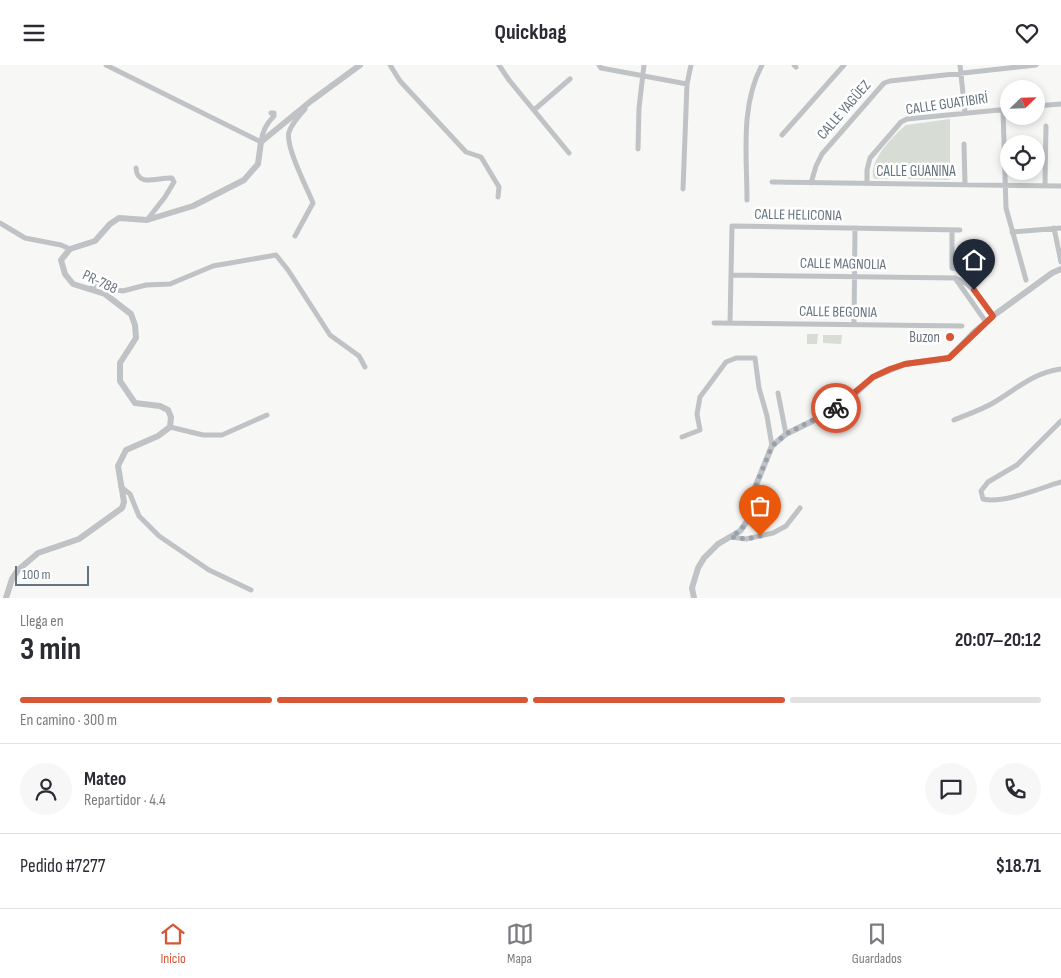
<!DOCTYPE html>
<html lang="es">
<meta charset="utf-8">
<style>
body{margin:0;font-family:"Sofia Sans Condensed",sans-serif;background:#f7f7f7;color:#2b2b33;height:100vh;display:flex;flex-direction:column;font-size:19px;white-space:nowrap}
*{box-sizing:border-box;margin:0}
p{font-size:16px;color:#7c7c81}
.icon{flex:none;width:28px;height:28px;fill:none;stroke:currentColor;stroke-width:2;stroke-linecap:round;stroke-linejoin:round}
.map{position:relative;height:533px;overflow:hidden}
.details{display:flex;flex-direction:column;background:#fff;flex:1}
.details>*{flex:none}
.needle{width:32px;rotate:67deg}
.buttons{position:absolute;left:1000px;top:15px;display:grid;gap:10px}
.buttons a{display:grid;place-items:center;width:45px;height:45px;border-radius:50%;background:#fff;box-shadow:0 2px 8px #0003;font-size:25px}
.scale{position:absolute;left:15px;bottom:12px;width:74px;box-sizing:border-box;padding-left:5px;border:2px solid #65747e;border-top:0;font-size:14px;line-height:18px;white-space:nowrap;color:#65747e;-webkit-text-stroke:4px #fff;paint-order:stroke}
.pin{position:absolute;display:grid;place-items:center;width:42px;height:42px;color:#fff;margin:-51px -21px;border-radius:50% 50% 50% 0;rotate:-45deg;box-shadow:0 0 5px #0007}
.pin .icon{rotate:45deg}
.courier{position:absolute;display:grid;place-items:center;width:50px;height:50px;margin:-25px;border:4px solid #d65636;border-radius:50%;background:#fff;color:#222;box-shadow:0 1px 6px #0007}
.overview em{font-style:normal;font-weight:700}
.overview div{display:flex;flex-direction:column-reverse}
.overview{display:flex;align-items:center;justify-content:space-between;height:85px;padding:0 20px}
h1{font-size:32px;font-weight:700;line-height:38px}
.bar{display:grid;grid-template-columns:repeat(4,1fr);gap:8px 5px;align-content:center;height:60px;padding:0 20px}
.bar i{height:6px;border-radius:4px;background:#e1e1e2}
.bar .active{background:#d65636}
.bar p{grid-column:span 4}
.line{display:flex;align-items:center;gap:12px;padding:0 20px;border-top:1px solid #e1e1e2}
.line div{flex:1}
.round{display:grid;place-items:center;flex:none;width:52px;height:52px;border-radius:26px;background:#f7f7f7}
header{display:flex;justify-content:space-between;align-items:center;height:65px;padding:0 20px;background:#fff;font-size:22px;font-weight:700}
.tabs{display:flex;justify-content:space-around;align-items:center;height:70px;border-top:1px solid #e1e1e2;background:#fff;font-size:14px;color:#7c7c81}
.tabs a{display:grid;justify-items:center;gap:2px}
.tabs .active{color:#d65636}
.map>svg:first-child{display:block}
.green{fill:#d7dcd4}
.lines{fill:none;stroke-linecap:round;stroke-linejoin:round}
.minor{stroke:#bfc3c6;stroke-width:5}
.tertiary{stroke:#bfc3c6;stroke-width:6}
.done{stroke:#98a2a8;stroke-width:5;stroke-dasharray:0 9}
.route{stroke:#d65636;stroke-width:6}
.poi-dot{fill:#d65636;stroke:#fff;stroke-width:2}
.labels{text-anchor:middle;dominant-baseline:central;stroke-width:5;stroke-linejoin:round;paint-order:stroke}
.street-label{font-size:15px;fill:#65747e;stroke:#fff}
.poi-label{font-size:15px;fill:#65747e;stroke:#fff;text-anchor:end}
</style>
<header><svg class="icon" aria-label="menu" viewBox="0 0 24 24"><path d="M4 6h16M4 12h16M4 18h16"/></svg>Quickbag<svg class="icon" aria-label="heart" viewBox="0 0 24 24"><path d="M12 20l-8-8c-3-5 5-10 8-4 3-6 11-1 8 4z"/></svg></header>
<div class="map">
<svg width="1061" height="533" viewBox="0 0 1061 533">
<rect width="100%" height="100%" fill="#f7f7f5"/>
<path class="green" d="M950 54V115L908 114V108H889V114H875L873 112C870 94 893 71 906 60Z
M807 269H818L817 279H807Z
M823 270H842L841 279 823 278Z"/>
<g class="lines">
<path class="minor" d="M106 0 261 77C262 66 267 58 274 51V48H271
M390 0 400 16 466 87 481 92 499 122 498 132
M499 0 509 15 569 88
M599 0 601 3 687 19
M794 0 796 2
M960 0 965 48
M1036 41 1061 39
M534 45 570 14
M1003 45 1006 143 1026 215
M782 70 844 0
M964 79 965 119
M638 84 639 43 644 0
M136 103C137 123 159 112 172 113L174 117 165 132 147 155
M772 117 1061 121
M811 118 816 101 822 89 884 18 890 16 1036 0
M867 118V105L870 93 901 57 907 54 1009 44
M1045 120 1046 61
M683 124 687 19 691 0
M747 135C747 91 740 41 762 0
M0 158 25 173 61 180 70 184
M1054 163 1061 197
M952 165V203L957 204
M1012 167 1061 163
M295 171 313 138C307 123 285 81 289 67 292 58 299 51 305 44
M732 210 955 213C975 220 980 235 993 251
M955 213 986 257
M90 224 98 218 111 224 123 226 146 220 170 219 213 201 276 190 288 205 330 270 359 291 365 302
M714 258 962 261
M730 258 732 161 960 165
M854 260 855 163
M778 328 786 369
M954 355C966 350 981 345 993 338 1017 324 1032 308 1061 304
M1061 356 1017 400 988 417 981 426 983 434C1004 439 1040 423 1061 417
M170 362 203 370H222L267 350
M682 372 700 365 697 349 700 332 726 297 736 293H755L759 323 767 351 772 381
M121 422 130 429 139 451 159 471 209 505 251 525
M731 472 746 474 773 468 786 461 800 443"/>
<path class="tertiary" d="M6 533 12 514 18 505 38 488 79 474 122 443 124 437 118 401 126 385 158 371 170 362 171 352 168 345 160 341 135 338 120 316V298L136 273 135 260 131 249 105 229 73 219 65 209 61 195 70 184 95 176 110 159 119 153 147 155 193 141 244 115 258 99 261 77 311 36 360 0
M694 533 692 523 698 503 704 493 718 479 740 466 748 455 754 425 772 381 786 369 833 346 853 331 873 312 905 299 949 293 974 267 997 248 1052 208 1061 204"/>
</g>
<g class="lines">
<path class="done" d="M760 471 746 474 731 472 740 466 748 455 754 425 772 381 786 369 836 343"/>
<path class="route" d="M836 343 873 312 890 304 905 299 949 293 993 251 974 225"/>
</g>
<circle class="poi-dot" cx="950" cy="272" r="5"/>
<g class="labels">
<g class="street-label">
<text transform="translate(947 39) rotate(-8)">CALLE GUATIBIRÍ</text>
<text transform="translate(844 45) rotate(-49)">CALLE YAGÜEZ</text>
<text x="916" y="106">CALLE GUANINA</text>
<text transform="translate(798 150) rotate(1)">CALLE HELICONIA</text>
<text transform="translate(843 199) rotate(1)">CALLE MAGNOLIA</text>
<text transform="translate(100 217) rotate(25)">PR-788</text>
<text transform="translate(838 247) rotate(1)">CALLE BEGONIA</text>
</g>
<g class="poi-label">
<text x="940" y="272">Buzon</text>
</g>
</g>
</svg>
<div class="buttons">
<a><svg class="needle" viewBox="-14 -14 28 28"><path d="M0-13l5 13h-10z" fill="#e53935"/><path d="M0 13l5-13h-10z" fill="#7c7c81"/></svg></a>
<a><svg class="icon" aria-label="locate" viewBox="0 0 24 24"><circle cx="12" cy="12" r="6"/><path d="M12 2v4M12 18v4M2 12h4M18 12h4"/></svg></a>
</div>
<div class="scale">100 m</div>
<div class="pin" style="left:760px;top:471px;background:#ea580c"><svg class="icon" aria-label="bag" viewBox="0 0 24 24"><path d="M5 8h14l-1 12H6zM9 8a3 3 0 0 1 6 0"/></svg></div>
<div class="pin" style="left:974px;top:225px;background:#1f2937"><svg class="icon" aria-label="home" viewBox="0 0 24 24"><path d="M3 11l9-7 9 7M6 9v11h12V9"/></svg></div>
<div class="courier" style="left:836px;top:343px"><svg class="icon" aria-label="bike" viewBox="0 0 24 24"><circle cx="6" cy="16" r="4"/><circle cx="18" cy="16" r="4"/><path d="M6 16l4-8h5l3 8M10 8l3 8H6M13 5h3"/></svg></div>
</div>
<section class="details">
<div class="overview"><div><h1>3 min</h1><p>Llega en</p></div><em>20:07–20:12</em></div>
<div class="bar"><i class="active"></i><i class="active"></i><i class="active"></i><i></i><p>En camino · 300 m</p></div>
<div class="line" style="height:90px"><a class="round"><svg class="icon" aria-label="person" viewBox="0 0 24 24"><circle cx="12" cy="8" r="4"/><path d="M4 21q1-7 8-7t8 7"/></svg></a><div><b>Mateo</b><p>Repartidor · 4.4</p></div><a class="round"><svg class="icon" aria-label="chat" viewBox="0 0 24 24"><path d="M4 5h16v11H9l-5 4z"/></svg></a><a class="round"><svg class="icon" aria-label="phone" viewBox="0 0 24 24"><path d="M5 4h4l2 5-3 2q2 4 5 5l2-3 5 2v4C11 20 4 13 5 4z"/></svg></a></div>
<div class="line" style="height:65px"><div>Pedido #7277</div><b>$18.71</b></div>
</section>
<nav class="tabs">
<a class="active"><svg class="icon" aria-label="home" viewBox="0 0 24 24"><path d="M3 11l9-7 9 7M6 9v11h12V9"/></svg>Inicio</a>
<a><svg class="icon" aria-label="map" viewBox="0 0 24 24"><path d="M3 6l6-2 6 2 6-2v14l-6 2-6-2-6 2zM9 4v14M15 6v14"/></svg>Mapa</a>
<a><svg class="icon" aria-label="saved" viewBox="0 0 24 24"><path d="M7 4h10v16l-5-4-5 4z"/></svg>Guardados</a>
</nav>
